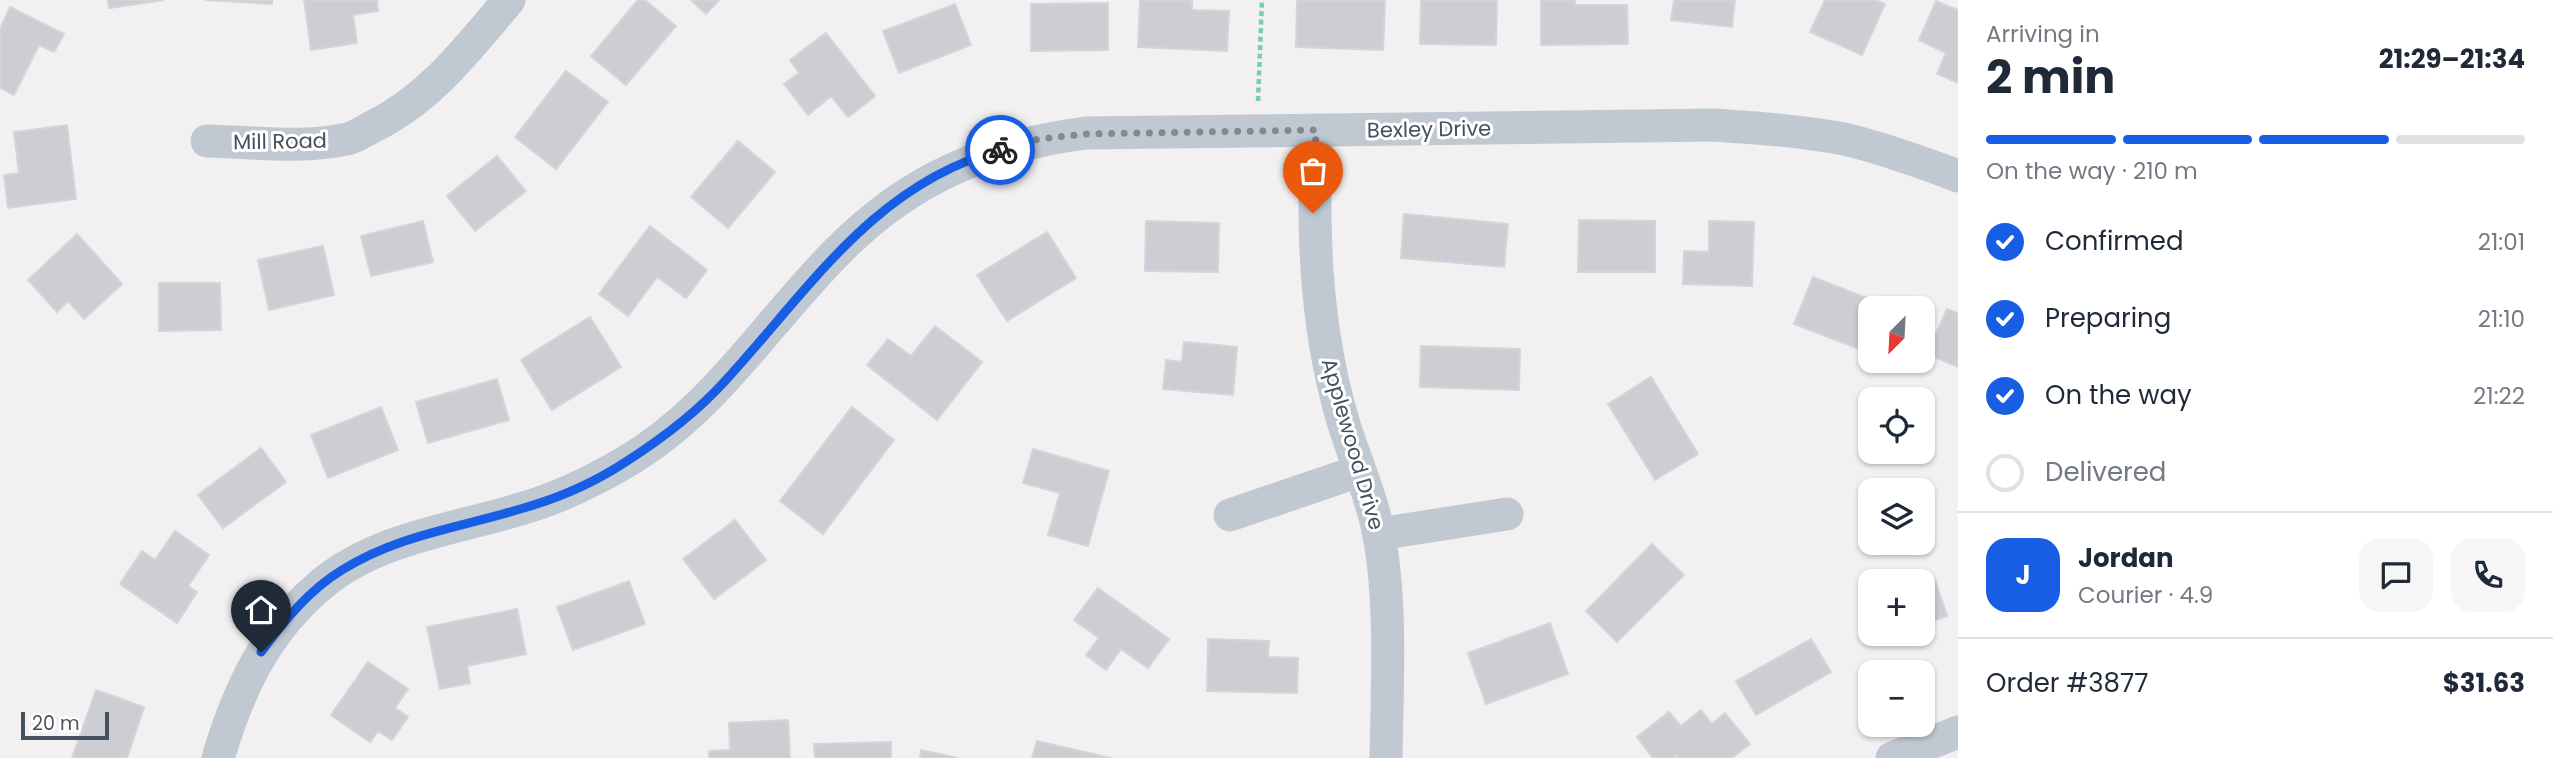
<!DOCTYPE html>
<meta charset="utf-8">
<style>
body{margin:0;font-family:Poppins,sans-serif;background:#f6f6f7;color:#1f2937;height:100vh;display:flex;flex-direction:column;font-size:26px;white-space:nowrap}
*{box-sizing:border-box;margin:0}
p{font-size:23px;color:#747a83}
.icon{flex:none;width:38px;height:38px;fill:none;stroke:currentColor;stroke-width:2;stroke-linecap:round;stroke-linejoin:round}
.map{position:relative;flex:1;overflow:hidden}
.panel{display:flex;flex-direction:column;background:#fff;width:595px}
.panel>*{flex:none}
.needle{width:46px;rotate:204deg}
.buttons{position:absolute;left:1858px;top:296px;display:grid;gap:14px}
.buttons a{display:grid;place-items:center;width:77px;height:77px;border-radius:14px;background:#fff;box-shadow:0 2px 5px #0004;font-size:35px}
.scale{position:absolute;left:21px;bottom:18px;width:88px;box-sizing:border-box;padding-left:7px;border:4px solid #47515d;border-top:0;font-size:19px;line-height:24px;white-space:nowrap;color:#47515d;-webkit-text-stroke:5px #fff;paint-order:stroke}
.pin{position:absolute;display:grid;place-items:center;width:60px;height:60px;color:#fff;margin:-72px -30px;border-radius:50% 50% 50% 0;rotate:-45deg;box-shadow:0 0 7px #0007}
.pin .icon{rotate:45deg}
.courier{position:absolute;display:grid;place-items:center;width:70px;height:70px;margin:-35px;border:5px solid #175ee4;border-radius:50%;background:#fff;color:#222;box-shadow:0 2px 9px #0007}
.headline em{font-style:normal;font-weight:700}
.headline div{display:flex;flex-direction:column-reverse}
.headline{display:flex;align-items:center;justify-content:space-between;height:119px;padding:0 28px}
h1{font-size:46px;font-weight:700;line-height:52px}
.bar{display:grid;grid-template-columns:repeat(4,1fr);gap:10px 7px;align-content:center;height:84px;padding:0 28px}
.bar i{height:9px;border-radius:5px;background:#e0e1e3}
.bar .current{background:#175ee4}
.bar p{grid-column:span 4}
.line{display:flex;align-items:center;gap:18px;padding:0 28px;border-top:2px solid #e0e1e3}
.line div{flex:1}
.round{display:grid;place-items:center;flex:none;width:74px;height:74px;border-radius:21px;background:#f6f6f7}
ol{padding:0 28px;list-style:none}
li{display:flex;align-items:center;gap:21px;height:77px}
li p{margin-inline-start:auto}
li .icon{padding:7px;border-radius:50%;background:#175ee4;color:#fff;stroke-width:4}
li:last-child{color:#747a83}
li i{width:38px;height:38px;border:4px solid #e0e1e3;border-radius:50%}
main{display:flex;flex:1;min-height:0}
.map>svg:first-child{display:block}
.building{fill:#ccced4;stroke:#d4d5db;stroke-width:2}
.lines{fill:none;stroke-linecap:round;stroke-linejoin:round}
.path{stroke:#76ceab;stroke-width:4.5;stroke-dasharray:5 3.5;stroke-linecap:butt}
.street{stroke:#c0c9d2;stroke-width:33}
.done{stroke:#838990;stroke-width:7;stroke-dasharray:0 12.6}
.route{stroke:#175ee4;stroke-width:9}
.labels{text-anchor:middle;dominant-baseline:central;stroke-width:6;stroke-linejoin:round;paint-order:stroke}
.street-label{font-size:21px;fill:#47515d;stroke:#fff}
</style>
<main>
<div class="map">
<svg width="1958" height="758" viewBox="0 0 1958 758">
<rect width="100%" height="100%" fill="#f2f0f0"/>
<path class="building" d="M108 0H164L109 8Z
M205 0H272V4Z
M304 0H377L378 11 353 15 357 43 311 50Z
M638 0H645L676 26 626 85 591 56Z
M691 0H719L706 14Z
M1140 0H1192V10L1229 11 1227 51 1138 47Z
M1297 0H1385L1383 50 1296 47Z
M1421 0H1497L1496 45 1420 44Z
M1541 0H1575V5H1627L1628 44 1541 45Z
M1674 0H1735L1732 27 1671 20Z
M1825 0H1875L1885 4 1862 55 1810 32Z
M1936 1 1958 10V83L1937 74 1946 53 1919 40Z
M1108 3V50L1031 51V4Z
M955 4 971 45 899 73 883 31Z
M10 7 64 34 54 52 39 45 14 95 0 88V29Z
M826 33 875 96 848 117 831 96 808 115 784 84 799 73 790 60Z
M566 71 608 102 556 169 515 137Z
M67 125 76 199 8 208 4 175 19 173 14 132Z
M738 141 775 172 728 228 691 197Z
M497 156 526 191 475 231 447 196Z
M1404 214 1508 224 1504 267 1401 258Z
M1579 220 1655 221V272H1578Z
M423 221 433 262 371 276 361 236Z
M1146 221 1219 223 1218 272 1145 271Z
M1709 221 1754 222 1752 286 1683 284 1684 251 1709 252Z
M650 226 707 270 686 298 657 277 628 316 599 294Z
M1047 232 1076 278 1007 321 977 275Z
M77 234 122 284 84 319 68 301 57 312 28 280Z
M323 246 334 295 269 310 258 260Z
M1813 277 1882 304 1881 308H1871V333L1864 351 1794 324Z
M159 283H220L221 330 159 331Z
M1947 309 1958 313V367L1927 354Z
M590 317 621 367 552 410 521 360Z
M935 326 982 362 937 420 867 365 888 339 911 356Z
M1184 342 1237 347 1233 395 1163 389 1166 360 1182 362Z
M1421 346 1520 349 1519 390 1420 387Z
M1651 377 1698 454 1655 480 1608 404Z
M497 379 509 420 428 443 416 402Z
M381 407 398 450 328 478 311 435Z
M852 407 894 440 823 534 780 501Z
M261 448 286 482 223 528 198 495Z
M1033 449 1109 471 1088 546 1048 535 1060 493 1023 483Z
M735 520 766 560 714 599 683 559Z
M175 531 209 555 188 586 197 592 177 623 120 584 142 551 155 560Z
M1652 544 1684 575 1617 642 1586 611Z
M1935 580 1947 616 1923 624V584Z
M629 581 645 624 573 650 557 607Z
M1098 588 1169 639 1148 668 1121 649 1106 670 1086 655 1099 638 1074 620Z
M517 609 526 654 467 666 470 683 440 689 427 627Z
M1550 623 1568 674 1486 704 1468 653Z
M1208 639 1269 641 1268 657 1298 658 1297 693 1207 691Z
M1811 639 1831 672 1756 715 1736 681Z
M368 662 408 689 395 708 408 717 392 740 378 731 370 742 331 715Z
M96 690 144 707 127 758H72Z
M1701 710 1712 724 1725 713 1750 744 1732 758H1679L1677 755 1674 758H1653L1637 737 1669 712 1681 726Z
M788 720 790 758H709V751L730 750 729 723Z
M1037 741 1111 758H1032Z
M891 742V758H815L814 744Z
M921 750 958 758H920Z"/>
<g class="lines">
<path class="path" d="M1258 101 1262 0"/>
<path class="street" d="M1316 130C1313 229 1314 318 1341 414 1352 454 1372 495 1379 536 1392 604 1387 688 1386 758
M207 141C253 142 302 149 347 139 356 137 364 131 372 127 430 99 468 48 509 0
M1230 515 1359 471
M1379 534 1507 514
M218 758C239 688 266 630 323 583 381 536 458 529 527 507 560 497 593 481 624 463 715 410 765 324 838 251 909 179 986 146 1086 133L1714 125C1758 128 1801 131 1844 139 1883 148 1921 162 1958 176
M1892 758 1958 732"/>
</g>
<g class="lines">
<path class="done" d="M1000 150 1039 139 1086 134 1316 130 1313 213"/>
<path class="route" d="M261 652C284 621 309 590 342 570 399 534 464 527 527 507 561 497 597 481 627 461 663 438 697 412 725 381 808 291 874 184 1000 150"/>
</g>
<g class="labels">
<g class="street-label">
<text transform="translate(1429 129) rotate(-1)">Bexley Drive</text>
<text transform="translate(280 141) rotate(-1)">Mill Road</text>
<text transform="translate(1353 444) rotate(74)">Applewood Drive</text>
</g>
</g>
</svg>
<div class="buttons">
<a><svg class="needle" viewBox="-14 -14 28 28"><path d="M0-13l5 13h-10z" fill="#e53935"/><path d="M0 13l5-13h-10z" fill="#747a83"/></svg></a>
<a><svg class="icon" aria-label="locate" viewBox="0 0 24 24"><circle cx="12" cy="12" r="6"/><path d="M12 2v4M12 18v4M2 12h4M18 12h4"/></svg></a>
<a><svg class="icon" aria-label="layers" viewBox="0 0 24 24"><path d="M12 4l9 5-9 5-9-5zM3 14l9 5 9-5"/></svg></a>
<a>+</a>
<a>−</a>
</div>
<div class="scale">20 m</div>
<div class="pin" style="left:1313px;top:213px;background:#ea580c"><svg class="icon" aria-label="bag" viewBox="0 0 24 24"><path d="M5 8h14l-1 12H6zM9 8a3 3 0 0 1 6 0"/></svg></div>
<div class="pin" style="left:261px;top:652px;background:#1f2937"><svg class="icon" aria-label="home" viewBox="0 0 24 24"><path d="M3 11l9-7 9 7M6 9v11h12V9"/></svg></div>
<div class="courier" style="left:1000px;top:150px"><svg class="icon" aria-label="bike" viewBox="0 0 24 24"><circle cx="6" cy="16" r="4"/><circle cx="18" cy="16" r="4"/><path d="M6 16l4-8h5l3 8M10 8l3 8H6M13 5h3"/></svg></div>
</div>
<section class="panel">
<div class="headline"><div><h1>2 min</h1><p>Arriving in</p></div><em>21:29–21:34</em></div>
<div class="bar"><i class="current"></i><i class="current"></i><i class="current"></i><i></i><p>On the way · 210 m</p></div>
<ol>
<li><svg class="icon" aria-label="check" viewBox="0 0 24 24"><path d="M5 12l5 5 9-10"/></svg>Confirmed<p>21:01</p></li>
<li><svg class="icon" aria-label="check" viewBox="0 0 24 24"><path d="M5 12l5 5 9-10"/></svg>Preparing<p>21:10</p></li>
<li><svg class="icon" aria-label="check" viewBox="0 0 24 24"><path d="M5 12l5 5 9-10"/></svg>On the way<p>21:22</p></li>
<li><i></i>Delivered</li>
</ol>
<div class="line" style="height:126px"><b class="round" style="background:#175ee4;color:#fff">J</b><div><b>Jordan</b><p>Courier · 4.9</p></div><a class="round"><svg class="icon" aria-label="chat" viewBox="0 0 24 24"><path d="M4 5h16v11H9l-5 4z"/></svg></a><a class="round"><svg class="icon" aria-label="phone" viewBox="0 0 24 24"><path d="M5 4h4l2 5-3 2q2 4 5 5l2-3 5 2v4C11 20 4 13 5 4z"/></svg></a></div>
<div class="line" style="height:91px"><div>Order #3877</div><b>$31.63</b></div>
</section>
</main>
